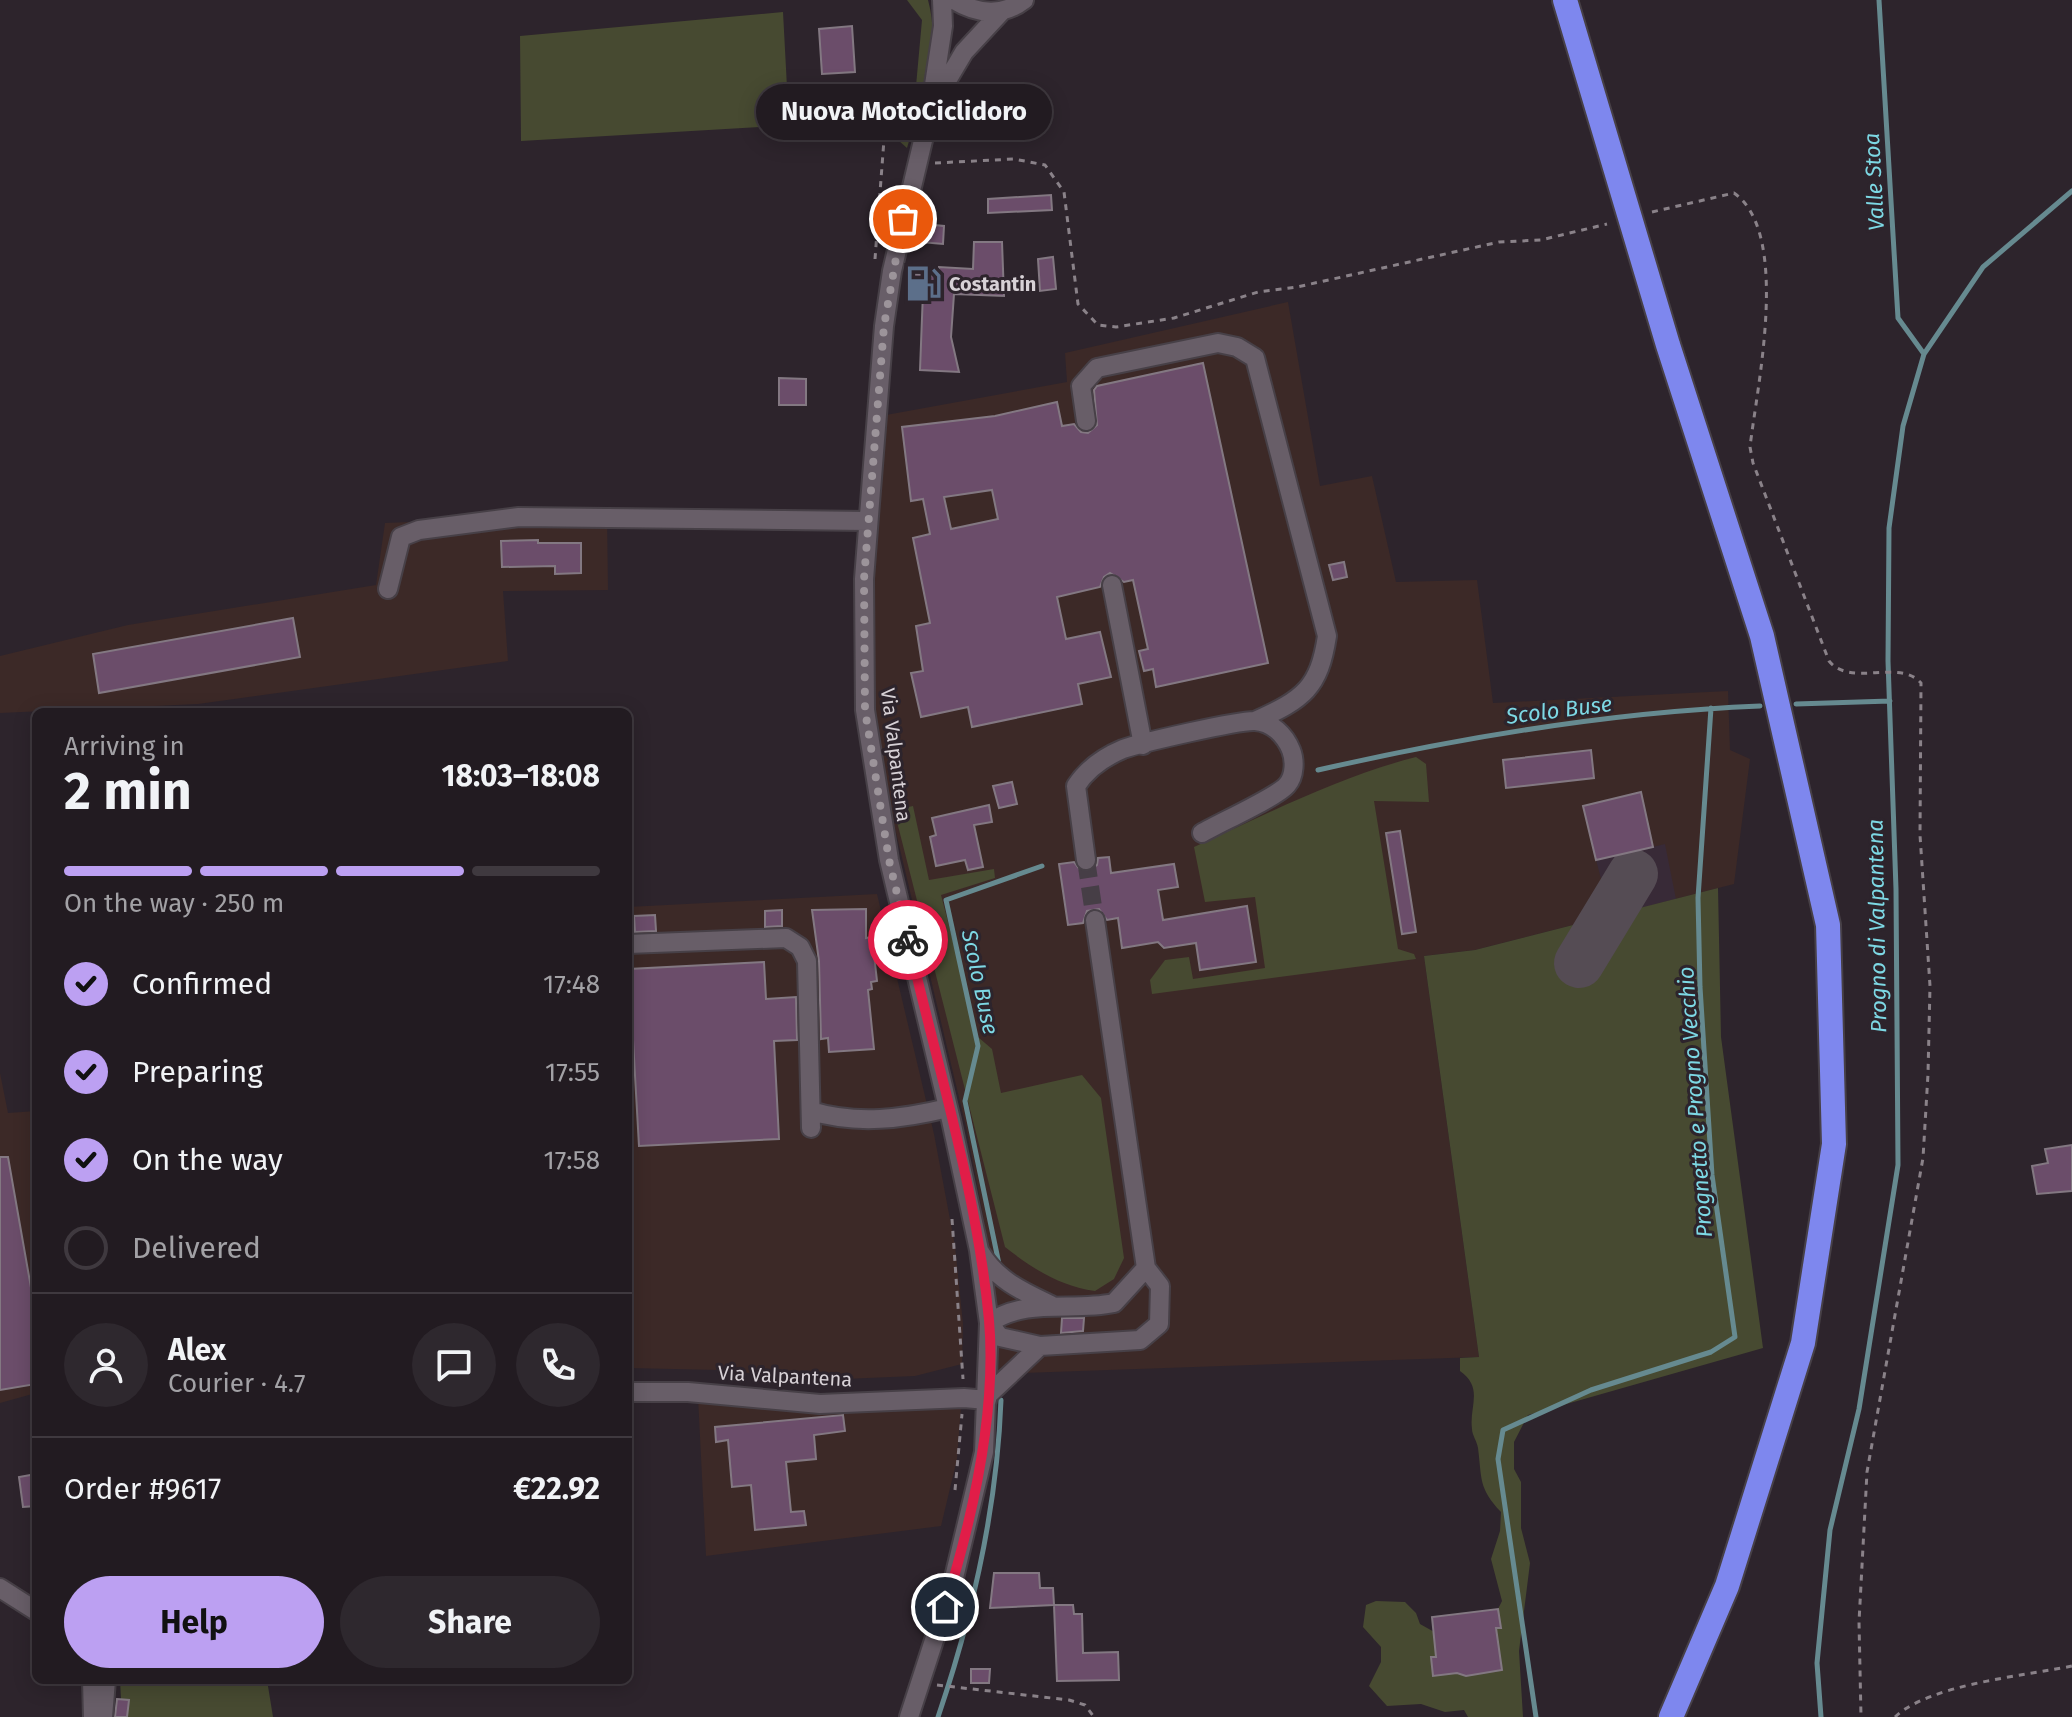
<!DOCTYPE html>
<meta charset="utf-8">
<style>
body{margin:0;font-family:"Fira Sans",sans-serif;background:#2e282e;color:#f1f3f6;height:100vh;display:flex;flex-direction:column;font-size:30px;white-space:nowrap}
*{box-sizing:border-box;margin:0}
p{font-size:26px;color:#a2a1a5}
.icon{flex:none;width:44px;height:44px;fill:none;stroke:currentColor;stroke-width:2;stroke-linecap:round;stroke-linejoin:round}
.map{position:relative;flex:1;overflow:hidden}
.sheet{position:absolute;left:32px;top:708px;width:600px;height:976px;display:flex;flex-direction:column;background:#221b21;border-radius:12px;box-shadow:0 4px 20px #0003,0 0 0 2px #3f393f}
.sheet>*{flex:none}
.pin{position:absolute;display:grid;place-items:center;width:68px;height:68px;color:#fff;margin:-34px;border:4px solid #fff;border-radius:50%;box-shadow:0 2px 8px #0007}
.courier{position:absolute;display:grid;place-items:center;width:80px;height:80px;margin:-40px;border:6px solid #e11d48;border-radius:50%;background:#fff;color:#222;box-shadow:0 2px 10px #0007}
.bubble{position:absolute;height:56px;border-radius:28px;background:#221b21;box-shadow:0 4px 20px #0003,0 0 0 2px #3f393f;font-size:26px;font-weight:700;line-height:56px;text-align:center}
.headline em{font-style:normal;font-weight:700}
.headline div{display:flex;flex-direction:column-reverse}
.headline{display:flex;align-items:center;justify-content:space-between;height:136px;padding:0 32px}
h1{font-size:52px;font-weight:700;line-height:60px}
.bar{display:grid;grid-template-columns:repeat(4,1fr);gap:12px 8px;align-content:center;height:96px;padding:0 32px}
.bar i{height:10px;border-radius:6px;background:#3f393f}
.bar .selected{background:#bca0f2}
.bar p{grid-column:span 4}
.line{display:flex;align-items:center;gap:20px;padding:0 32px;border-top:2px solid #3f393f}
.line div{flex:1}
.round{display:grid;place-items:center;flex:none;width:84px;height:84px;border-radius:42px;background:#2e282e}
ol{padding:0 32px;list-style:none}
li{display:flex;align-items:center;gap:24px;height:88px}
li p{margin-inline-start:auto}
li .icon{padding:8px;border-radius:50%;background:#bca0f2;color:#111;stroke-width:4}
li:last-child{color:#a2a1a5}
li i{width:44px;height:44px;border:4px solid #3f393f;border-radius:50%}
.cta{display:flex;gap:16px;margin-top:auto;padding:16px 32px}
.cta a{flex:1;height:92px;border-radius:48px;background:#bca0f2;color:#111;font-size:32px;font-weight:700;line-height:92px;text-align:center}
.cta a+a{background:#2e282e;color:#f1f3f6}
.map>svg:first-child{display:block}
.industrial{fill:#3c2927}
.built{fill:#382a37}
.green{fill:#474a31}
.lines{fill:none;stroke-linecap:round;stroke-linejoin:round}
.stream{stroke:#668a90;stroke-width:5}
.taxiway{stroke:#554c54;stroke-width:50}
.building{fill:#6b4d6a;stroke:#837882;stroke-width:2;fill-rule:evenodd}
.minor-tunnel{stroke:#463e46;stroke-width:18;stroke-dasharray:18 9;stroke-linecap:butt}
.minor-casing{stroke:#474047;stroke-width:22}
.highway-casing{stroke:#474047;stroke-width:28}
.path{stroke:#8a8289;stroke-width:3;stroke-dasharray:6 6;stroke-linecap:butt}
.minor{stroke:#685e68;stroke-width:18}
.highway{stroke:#7e87ee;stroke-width:24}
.done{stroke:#9c949a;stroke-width:8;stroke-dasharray:0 14.4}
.route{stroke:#e11d48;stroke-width:10}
.labels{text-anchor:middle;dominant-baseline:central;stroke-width:6;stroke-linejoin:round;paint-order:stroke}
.poi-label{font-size:20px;font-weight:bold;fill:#d7d1d6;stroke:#2d242c;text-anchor:start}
.street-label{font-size:20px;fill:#d7d1d6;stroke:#2d242c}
.water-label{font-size:22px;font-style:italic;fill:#7dd8e4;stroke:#2d242c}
</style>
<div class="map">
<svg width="2072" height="1717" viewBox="0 0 2072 1717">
<rect width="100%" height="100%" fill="#2d242c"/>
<path class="industrial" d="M1288 302 1320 486 1372 476 1396 582 1477 580 1493 703 1728 691 1730 750 1750 759 1734 884 1475 950 1424 956 1479 1357 995 1374V1323L988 1241 966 1127 889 803 876 722 871 624 875 525 886 415 1067 382 1065 353Z
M607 514 608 590 503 591 508 661 198 704 0 713V656L128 625 376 585 385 523Z
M877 894 934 1134 955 1246 963 1324 962 1364 915 1376 820 1380 719 1370 628 1368V907Z
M0 1073 8 1113 36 1111V1393L0 1403Z
M962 1393 957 1459 941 1526 706 1556 698 1397Z"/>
<path class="built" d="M1665 844 1676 899 1618 914 1580 951 1609 909 1596 860Z"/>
<path class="green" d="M907 0H928C942 51 922 98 907 148L898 140 897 107 913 119 922 20Z
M783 12 788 106 879 101 878 120 521 141 520 36Z
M1416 757 1426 764 1429 802 1374 801 1398 949 1414 954 1416 959 1152 994 1150 980 1165 960 1189 957 1193 979 1265 968 1255 897 1205 902 1194 847C1267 814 1338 777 1416 757Z
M913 806 929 880 994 869 995 878 941 895 978 1037 992 1049 1001 1093 1082 1075 1101 1098 1124 1258 1114 1279 1095 1291C1060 1286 1033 1269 1005 1247L894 810Z
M1718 888 1721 1037 1763 1348 1528 1415 1514 1442V1469L1521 1482V1528L1530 1563 1519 1651 1523 1717H1468L1464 1710 1445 1712 1421 1704 1387 1706 1369 1686 1381 1662V1647L1363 1627 1366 1605 1376 1601 1405 1602 1416 1613 1420 1624 1436 1633 1497 1611 1502 1601 1491 1559 1500 1531 1501 1512C1478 1488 1482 1478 1478 1448 1477 1441 1472 1435 1472 1429 1469 1406 1484 1388 1460 1371V1358L1479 1357 1424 956 1475 950Z
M120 1680H267L273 1717H122Z"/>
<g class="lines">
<path class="stream" d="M1879 0 1898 318 1924 354
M1796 704 1890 701
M1318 770C1463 737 1610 712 1760 706
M999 1264 965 1101 978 1046 946 900 1042 866
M938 1717C973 1614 997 1509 1001 1400
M1536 1717 1498 1459 1503 1430 1591 1390 1711 1352 1735 1337 1712 1175 1700 987 1698 898 1711 708
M1821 1717 1817 1663 1830 1530 1859 1409 1898 1165 1896 889 1888 661 1889 528 1903 426 1924 354 1983 267 2072 191"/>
<path class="taxiway" d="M1579 963 1633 874"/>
</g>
<path class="building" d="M852 26 855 72 822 74 819 29Z
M1051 195 1052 210 988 213V199Z
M923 224 944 226 943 244 921 242Z
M974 242H1002L1004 296 954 294 951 337 959 372 920 370 923 292 908 291 909 274 939 276V267L973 269Z
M1053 257 1056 289 1040 291 1038 259Z
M1203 363 1268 663 1156 687 1153 669 1144 671 1139 651 1148 649 1133 580 1124 582 1110 573 1104 577 1100 587 1057 597 1066 639 1100 632 1111 677 1078 684 1082 704 972 727 968 707 921 717 911 673 923 671 916 626 930 623 913 538 930 534 923 499 911 501 902 427 995 416 1057 402 1062 426 1074 424 1081 432 1088 433 1097 425 1094 390 1097 386ZM992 490 998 519 951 529 944 497Z
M779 378 806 379V405H779Z
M538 540V543H581V573L555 574V566L502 567 501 541Z
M1344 562 1347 577 1333 580 1329 565Z
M293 618 300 657 99 693 93 654Z
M1591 750 1594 778 1506 788 1503 760Z
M1012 782 1017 804 999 808 993 786Z
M1641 792 1653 847 1596 860 1583 806Z
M989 805 992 822 974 825 983 867 968 870 965 860 936 866 930 837 936 835 932 818Z
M1400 831 1416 932 1402 934 1386 833Z
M1109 857 1111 873 1174 864 1178 887 1158 890 1163 920 1247 906 1256 962 1200 970 1196 943 1164 948 1158 942 1122 948 1118 918 1107 920 1099 909 1087 911 1083 923 1068 925 1059 864 1074 862 1081 871 1088 872 1097 865 1098 858Z
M866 909V938L872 937 877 981 871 982 872 989 868 990 874 1049 829 1052 828 1038 821 1039 819 961 812 910Z
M782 910V926L765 927V911Z
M655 915 656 931 635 932 634 916Z
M764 962 766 999 796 997 797 1040 774 1041 779 1139 639 1146 629 969Z
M2072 1145V1191L2037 1194 2032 1166 2048 1163 2045 1149Z
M0 1157H8L36 1316V1384L0 1390Z
M1062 1318H1084L1083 1331 1061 1333Z
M843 1415 845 1431 814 1435 816 1459 786 1462 791 1512 804 1511 806 1525 755 1530 751 1485 732 1487 728 1440 716 1442 715 1427Z
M36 1474V1506L23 1507 19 1477Z
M994 1573H1039L1040 1588H1053L1054 1605 990 1608Z
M1054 1605H1073L1074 1614H1082L1083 1653 1118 1652 1119 1680 1057 1681Z
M1498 1609 1501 1628H1496L1502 1670 1466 1676 1457 1673 1433 1676 1431 1657H1436L1432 1617Z
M971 1669H990L989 1683H971Z
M117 1699 129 1700 127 1717H115Z"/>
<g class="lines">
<path class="minor-tunnel" d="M1086 860 1095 920"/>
<defs>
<path id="minor" d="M954 0C977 14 1002 17 1024 0
M935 101 964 52 1002 11
M1086 421 1081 386 1097 368 1218 343 1237 347 1255 358 1327 636C1319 688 1304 699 1255 721
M1112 585 1143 745
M388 589 401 537 419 530 519 517 868 521
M1086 860 1076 786C1087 769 1104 757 1123 749 1140 743 1239 720 1255 721 1272 722 1285 735 1291 750 1295 760 1295 776 1287 785 1277 797 1219 823 1202 833
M628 944 786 938 800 947 807 961 811 1128
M811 1111C857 1125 903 1119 948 1108
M980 1252C996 1280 1024 1292 1051 1305
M989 1323 1000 1337 1040 1346 1140 1340 1159 1324 1160 1286 1146 1268 1095 920
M989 1323C1027 1297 1072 1312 1114 1303L1146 1268
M628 1392H688L820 1404 964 1398 987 1400
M987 1396 1040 1346
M0 1588 36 1611
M92 1680 93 1717
M103 1717 106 1680
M909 1717 953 1582 984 1452 989 1323 979 1250 951 1120 889 860 865 710 864 579 884 326 892 271 930 111 943 26 942 0"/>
<path id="highway" d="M1565 0 1668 345 1762 636 1828 925 1834 1144 1803 1343 1727 1586 1671 1717"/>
</defs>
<use href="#minor" class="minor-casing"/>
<use href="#highway" class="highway-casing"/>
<path class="path" d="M935 163 1014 159 1045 165 1064 192 1078 304 1098 325 1116 327 1174 318 1258 292 1297 287 1499 242 1541 240 1607 224
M1652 212 1734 193C1791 233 1757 386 1750 447L1753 463 1829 661C1851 688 1899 658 1921 683L1920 835 1930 986 1928 1074 1923 1158 1867 1472 1859 1622 1861 1717
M875 259 886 113 892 114
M952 1219 963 1379
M955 1490 962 1414
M937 1685 1069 1700 1085 1705 1094 1717
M1895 1717C1930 1684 2024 1676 2072 1666"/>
<use href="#minor" class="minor"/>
<use href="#highway" class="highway"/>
</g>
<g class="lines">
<path class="done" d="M903 219 884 326 864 579 865 710 889 860 908 940"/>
<path class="route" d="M908 940C937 1065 977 1192 989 1320 997 1412 972 1520 945 1607"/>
</g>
<defs>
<symbol id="fuel-bare" viewBox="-9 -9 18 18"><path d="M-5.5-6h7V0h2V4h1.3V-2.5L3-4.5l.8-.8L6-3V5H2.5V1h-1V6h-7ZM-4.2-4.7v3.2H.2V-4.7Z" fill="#5c6f8a" stroke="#2d242c" stroke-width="2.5" paint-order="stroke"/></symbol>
</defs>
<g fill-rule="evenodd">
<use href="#fuel-bare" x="898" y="258" width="51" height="51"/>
</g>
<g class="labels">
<g class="poi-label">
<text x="949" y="284">Costantin</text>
</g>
<g class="street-label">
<text transform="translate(896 755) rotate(83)">Via Valpantena</text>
<text transform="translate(785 1376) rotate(3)">Via Valpantena</text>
</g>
<g class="water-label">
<text transform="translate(1874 182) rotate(-93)">Valle Stoa</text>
<text transform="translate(1559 710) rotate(-7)">Scolo Buse</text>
<text transform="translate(1877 926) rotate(-91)">Progno di Valpantena</text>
<text transform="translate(980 982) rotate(78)">Scolo Buse</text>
<text transform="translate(1695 1102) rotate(-94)">Prognetto e Progno Vecchio</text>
</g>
</g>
</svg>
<div class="pin" style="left:903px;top:219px;background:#ea580c"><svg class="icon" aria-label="bag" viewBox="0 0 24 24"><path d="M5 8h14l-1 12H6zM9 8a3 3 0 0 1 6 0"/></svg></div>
<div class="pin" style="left:945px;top:1607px;background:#1f2937"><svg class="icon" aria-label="home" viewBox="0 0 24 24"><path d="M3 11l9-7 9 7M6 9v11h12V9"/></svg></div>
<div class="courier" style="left:908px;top:940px"><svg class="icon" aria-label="bike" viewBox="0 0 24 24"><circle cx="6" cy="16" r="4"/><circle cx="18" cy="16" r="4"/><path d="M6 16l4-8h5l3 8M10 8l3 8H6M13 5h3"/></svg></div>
<div class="bubble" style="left:756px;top:84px;width:296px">Nuova MotoCiclidoro</div>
<section class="sheet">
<div class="headline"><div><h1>2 min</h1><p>Arriving in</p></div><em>18:03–18:08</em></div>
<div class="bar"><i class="selected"></i><i class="selected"></i><i class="selected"></i><i></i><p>On the way · 250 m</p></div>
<ol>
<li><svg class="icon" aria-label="check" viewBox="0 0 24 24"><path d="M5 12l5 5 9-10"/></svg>Confirmed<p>17:48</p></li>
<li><svg class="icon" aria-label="check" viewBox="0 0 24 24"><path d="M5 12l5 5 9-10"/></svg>Preparing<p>17:55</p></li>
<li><svg class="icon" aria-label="check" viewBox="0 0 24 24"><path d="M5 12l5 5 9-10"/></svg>On the way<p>17:58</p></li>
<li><i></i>Delivered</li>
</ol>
<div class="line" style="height:144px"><a class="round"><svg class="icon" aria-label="person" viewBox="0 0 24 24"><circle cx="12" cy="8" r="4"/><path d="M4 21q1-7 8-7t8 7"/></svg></a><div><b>Alex</b><p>Courier · 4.7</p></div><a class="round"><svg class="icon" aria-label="chat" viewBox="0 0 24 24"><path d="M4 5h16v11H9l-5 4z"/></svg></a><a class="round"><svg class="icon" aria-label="phone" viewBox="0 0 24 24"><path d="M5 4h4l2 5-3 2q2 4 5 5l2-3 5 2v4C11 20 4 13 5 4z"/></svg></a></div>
<div class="line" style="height:104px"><div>Order #9617</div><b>€22.92</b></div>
<div class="cta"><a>Help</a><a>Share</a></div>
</section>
</div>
